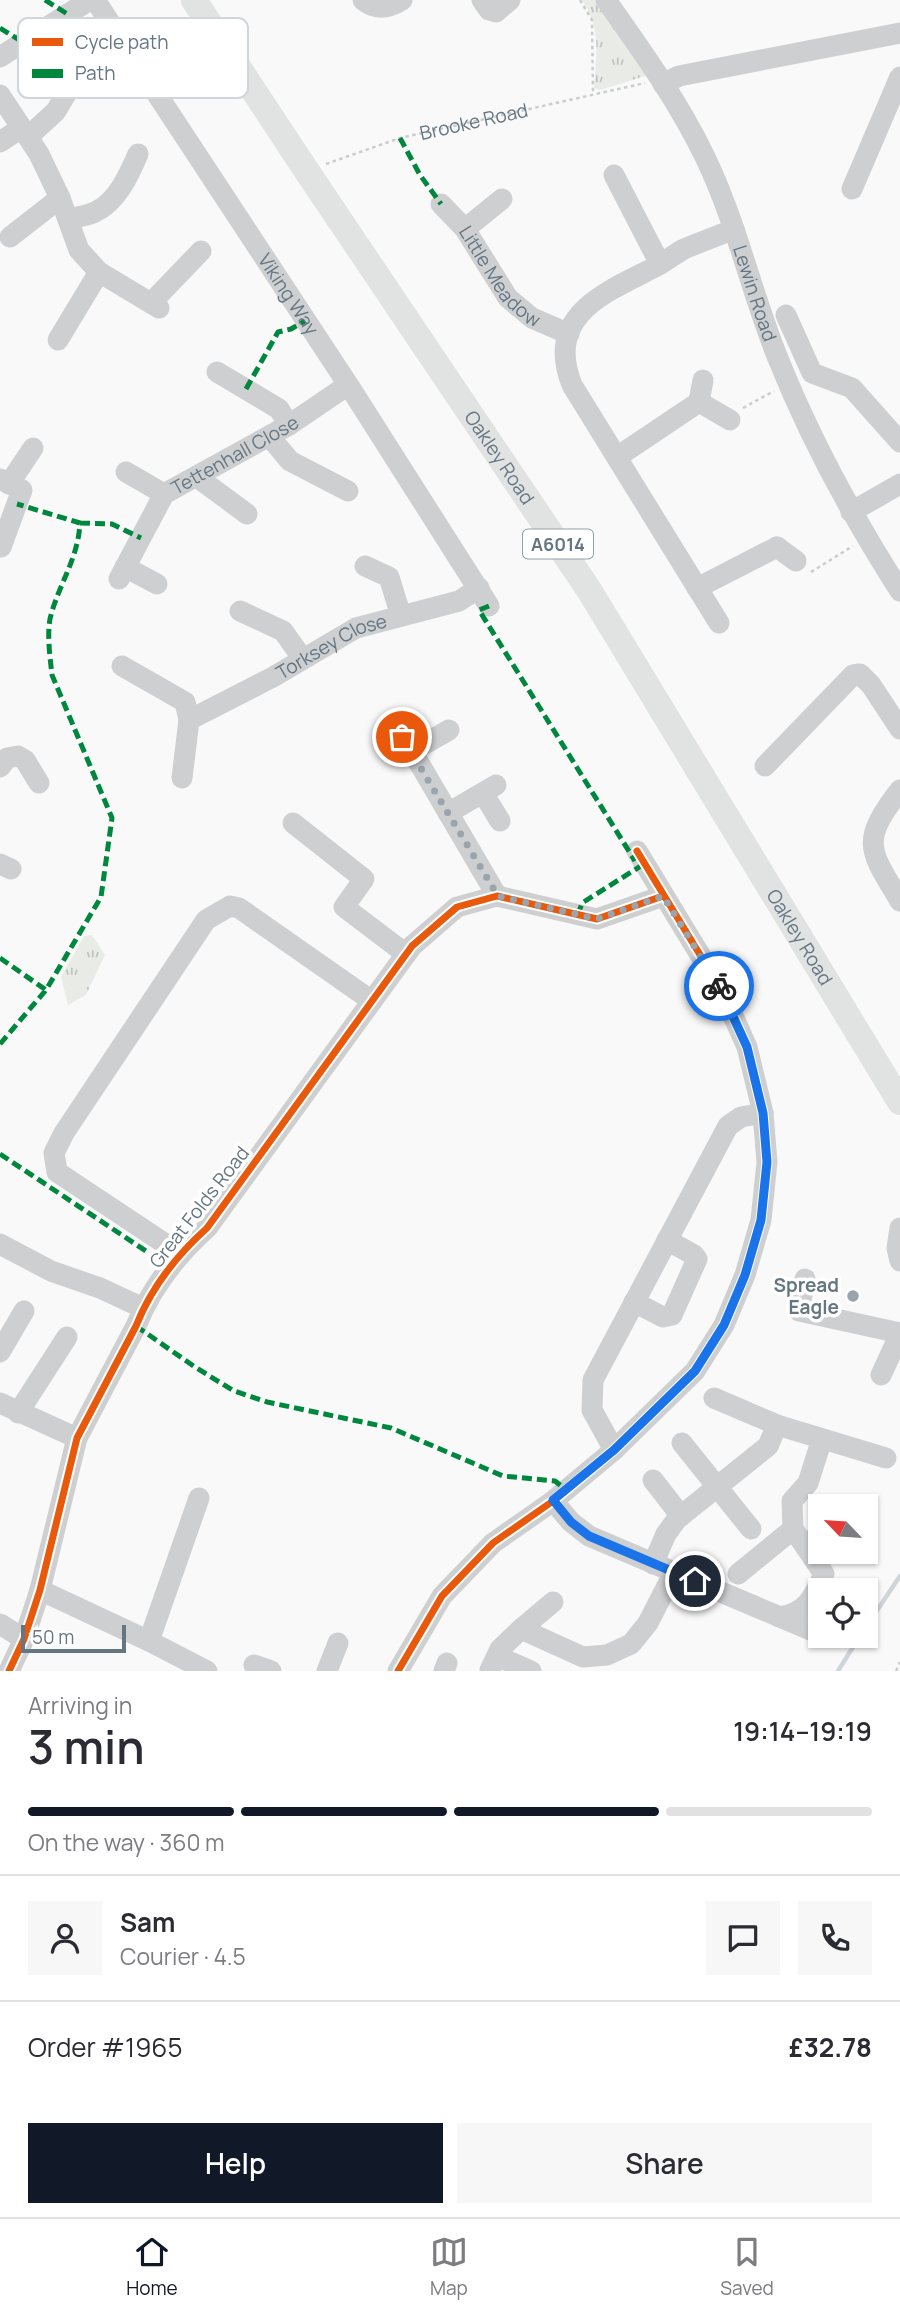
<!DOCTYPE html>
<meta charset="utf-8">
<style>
body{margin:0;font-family:Manrope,sans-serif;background:#f7f7f7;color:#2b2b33;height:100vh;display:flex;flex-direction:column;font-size:26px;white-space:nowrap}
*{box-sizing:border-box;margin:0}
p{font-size:23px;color:#7c7c81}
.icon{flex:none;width:38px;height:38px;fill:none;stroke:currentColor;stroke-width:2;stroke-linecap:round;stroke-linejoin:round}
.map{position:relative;height:1671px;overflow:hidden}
.details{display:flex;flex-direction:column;background:#fff;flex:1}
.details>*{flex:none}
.needle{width:46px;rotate:295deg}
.buttons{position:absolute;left:808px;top:1494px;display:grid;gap:14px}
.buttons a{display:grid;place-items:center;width:70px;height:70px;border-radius:0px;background:#fff;box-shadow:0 2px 5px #0004;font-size:35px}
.scale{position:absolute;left:21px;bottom:18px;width:105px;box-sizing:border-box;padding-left:7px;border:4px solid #657683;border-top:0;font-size:19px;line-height:24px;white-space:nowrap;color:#657683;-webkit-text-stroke:5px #fff;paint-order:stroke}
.pin{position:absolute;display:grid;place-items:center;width:60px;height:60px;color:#fff;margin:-30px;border:4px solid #fff;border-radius:50%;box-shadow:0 2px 7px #0007}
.courier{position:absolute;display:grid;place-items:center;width:70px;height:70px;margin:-35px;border:5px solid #1a73e8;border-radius:50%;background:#fff;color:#222;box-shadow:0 2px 9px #0007}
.overview em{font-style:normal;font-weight:600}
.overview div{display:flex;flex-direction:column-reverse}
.overview{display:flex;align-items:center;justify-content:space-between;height:119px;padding:0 28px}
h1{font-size:46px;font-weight:600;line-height:52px}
.bar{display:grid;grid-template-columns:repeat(4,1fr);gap:10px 7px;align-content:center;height:84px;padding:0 28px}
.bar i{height:9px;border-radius:5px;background:#e1e1e2}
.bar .active{background:#111827}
.bar p{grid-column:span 4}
.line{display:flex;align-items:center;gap:18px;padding:0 28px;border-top:2px solid #e1e1e2}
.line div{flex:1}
.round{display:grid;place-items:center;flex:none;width:74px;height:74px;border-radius:0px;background:#f7f7f7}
.primary-button{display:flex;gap:14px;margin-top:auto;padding:14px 28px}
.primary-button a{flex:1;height:80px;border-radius:0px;background:#111827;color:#fff;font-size:28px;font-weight:600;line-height:80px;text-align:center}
.primary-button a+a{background:#f7f7f7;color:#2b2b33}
.dock{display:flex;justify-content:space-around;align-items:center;height:98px;border-top:2px solid #e1e1e2;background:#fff;font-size:19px;color:#7c7c81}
.dock a{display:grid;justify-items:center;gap:4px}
.dock .active{color:#111827}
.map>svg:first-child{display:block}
.grass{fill:url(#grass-tufts)}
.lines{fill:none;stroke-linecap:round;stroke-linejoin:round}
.stream{stroke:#ced6d9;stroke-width:4.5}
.path{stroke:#cbcccd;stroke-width:2.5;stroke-dasharray:3.5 3.5;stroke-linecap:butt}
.minor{stroke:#cecfd0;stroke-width:21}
.major{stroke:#e1e2e2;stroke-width:26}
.quiet{stroke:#00873e;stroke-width:5;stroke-dasharray:10 5;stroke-linecap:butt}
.cycleway-casing{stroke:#fff;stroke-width:11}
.cycleway{stroke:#e8590c;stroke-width:7}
.done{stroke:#99a4ac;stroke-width:7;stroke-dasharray:0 12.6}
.route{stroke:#1a73e8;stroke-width:9}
.poi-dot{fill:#99a4ac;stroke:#fff;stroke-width:2.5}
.labels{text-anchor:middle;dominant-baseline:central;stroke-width:7;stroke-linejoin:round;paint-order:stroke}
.shield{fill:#fff;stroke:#939fa8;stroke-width:2}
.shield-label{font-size:18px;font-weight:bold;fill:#657683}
.street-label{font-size:19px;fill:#657683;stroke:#fff}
.poi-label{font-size:19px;font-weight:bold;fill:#657683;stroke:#fff;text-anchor:end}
.key{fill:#fff;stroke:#d1d6da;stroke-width:2}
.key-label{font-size:19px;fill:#657683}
</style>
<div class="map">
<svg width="900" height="1671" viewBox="0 0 900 1671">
<defs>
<pattern id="grass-tufts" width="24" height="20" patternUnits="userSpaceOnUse" patternTransform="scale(1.75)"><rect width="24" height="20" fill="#e8ebe6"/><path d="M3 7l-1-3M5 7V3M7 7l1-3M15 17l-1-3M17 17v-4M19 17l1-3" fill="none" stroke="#c0c3c0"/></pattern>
</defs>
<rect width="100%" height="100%" fill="#f9f9f9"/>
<path class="grass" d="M582 0H597L649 75 600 90 594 88C596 55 602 29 582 0Z
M92 935 105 955 86 995 68 1005 61 977 84 936Z"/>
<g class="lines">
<path class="stream" d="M866 1627 900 1576
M838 1671 860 1636"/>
<g class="path">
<path d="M580 0 592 20 593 94"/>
<path id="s1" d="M326 164 400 138 645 83"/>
<path d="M743 408 774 391"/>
<path d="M811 572 853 546"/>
<path d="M896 1671 900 1662"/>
</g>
<g class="minor">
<path id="s2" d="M95 0 351 389 489 606"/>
<path d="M363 0C376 11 389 8 402 0"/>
<path d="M482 0 489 10 496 12 510 0"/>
<path id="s3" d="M606 0C642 51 678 101 705 157 736 221 751 291 777 356 810 439 852 516 900 591"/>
<path d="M0 57 90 0"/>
<path d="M663 84 679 76 900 33"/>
<path d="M0 95 39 154 60 198 79 250 99 272 159 308"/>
<path d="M28 137 56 111 72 84"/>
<path d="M0 142 21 128"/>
<path d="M614 175 660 264"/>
<path d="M852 189 900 77"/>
<path id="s4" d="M441 204 465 229 508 298 532 318 569 334"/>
<path d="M68 219C76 217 87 216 95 212 117 202 129 175 138 154"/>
<path d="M465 229 502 199"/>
<path d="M10 237 60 198"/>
<path d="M151 303 201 251"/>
<path d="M786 315 812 373 852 388 900 442"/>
<path d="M58 340 99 272"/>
<path d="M217 372 279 409 289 425"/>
<path d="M699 402 730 420"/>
<path d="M269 436 290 461 348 491"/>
<path d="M617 457 699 402 703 380"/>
<path d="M126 472 164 494"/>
<path d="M197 477 247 514"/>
<path d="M0 479 22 490 1 547"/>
<path d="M9 484 33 448"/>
<path d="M851 512 900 484"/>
<path d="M777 547 796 561"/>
<path d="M365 566 389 577 401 616"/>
<path d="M125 567 157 584"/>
<path id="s5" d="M119 579 164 494 289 425 348 385"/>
<path d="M697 588 777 547"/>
<path d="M240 611 283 631 303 659"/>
<path d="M719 623 572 385C544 314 607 292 657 266 666 261 675 254 684 249 700 242 718 236 734 229"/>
<path d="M122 666 185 702 189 720 182 778"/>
<path id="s6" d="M189 720 273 677 356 628 459 601 479 588"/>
<path d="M391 724 412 751 497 896"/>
<path d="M412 751 449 730"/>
<path d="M765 766 853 675 860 674 871 685 900 729"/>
<path d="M0 767 7 758 18 756 25 760 39 783"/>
<path d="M900 790C860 842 869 849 900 901"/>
<path d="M483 793 500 821"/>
<path d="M448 813 496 785"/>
<path d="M293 823 364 879 344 907 406 954"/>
<path d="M0 864 11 869"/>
<path d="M900 1228 897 1248 900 1261"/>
<path d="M0 1244 51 1271 100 1288 143 1308"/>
<path d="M179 1253 57 1172 54 1153 64 1133 206 920 230 906 239 908 372 1001"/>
<path d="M805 1279 799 1311 900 1333"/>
<path d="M634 1302 663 1317 672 1315 697 1259 694 1255 667 1240"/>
<path d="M0 1352 24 1311"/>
<path d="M881 1375 900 1334"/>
<path d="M0 1403 77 1438"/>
<path d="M18 1413 67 1337"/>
<path d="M777 1425 886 1458"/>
<path d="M682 1443 751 1529"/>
<path d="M614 1450 592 1410 593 1380 728 1126 741 1117 763 1113"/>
<path d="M653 1480 681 1516"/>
<path d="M553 1501 571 1522 589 1536 820 1634"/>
<path d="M853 1507 855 1506"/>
<path d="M793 1529 792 1501 808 1483 822 1439"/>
<path d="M653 1564 666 1534 677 1519 768 1446 777 1425 714 1398"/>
<path d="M738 1574 793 1529 805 1546 821 1533"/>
<path d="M40 1590 149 1641 199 1498"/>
<path d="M553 1602 521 1629 583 1657 607 1655 631 1644 648 1623 674 1572"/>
<path d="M779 1617C805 1614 814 1597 824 1574L805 1546"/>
<path d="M0 1624 24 1639"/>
<path d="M149 1641 207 1671"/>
<path d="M497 1656 531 1671"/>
<path d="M254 1665 271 1671"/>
<path d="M490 1670 500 1649 521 1629"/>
<path d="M9 1671 24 1639 40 1590 77 1438 136 1326C151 1288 177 1255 207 1228L412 946 457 907 497 896 597 919 663 896"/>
<path d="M327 1671 338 1643"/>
<path d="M398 1671 442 1596 493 1543 553 1501 614 1450 695 1371 724 1325 745 1275 761 1220 767 1162 763 1113 747 1047 722 991 637 851"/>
<path d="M444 1671 447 1663"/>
</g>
<path class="major" id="s7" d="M194 0 306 170 589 590 900 1102"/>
<path class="quiet" d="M45 0 69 15
M0 28 24 43
M400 138 420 175 441 204
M246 389 278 332 291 329 305 321
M80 523 112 524 141 538
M489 606 479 610 635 861
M578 915 582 903 644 864
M0 958 46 990
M0 1044 46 990 101 897 112 818 52 675C50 657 47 636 50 619 58 585 78 560 80 523L17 504
M0 1154 170 1267
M136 1326 195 1367 234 1391 267 1402 391 1428 503 1476 555 1481 566 1490"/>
<defs>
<path id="cycleway" d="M9 1671 24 1639 40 1590 77 1438 136 1326C151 1288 177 1255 207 1228L412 946 457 907 497 896 597 919 663 896
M398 1671 442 1596 493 1543 553 1501 614 1450 695 1371 724 1325 745 1275 761 1220 767 1162 763 1113 747 1047 722 991 637 851"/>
</defs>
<use href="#cycleway" class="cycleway-casing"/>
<use href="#cycleway" class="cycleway"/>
</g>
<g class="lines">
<path class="done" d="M402 737 498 896 597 919 663 896 719 986"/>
<path class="route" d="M695 1581 589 1536 571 1522 553 1500 614 1450 695 1371 724 1325 745 1275 761 1220 767 1162 763 1113 747 1047 719 986"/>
</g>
<circle class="poi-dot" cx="853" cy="1296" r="7"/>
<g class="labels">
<rect class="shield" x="523" y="529.5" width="70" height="29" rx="5"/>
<g class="shield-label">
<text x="558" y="544">A6014</text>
</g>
<g class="street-label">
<text stroke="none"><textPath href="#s1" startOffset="154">Brooke Road</textPath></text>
<text stroke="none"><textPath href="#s4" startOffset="94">Little Meadow</textPath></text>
<text stroke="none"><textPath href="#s2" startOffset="352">Viking Way</textPath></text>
<text stroke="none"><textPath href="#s3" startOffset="331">Lewin Road</textPath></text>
<text stroke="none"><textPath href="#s5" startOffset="177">Tettenhall Close</textPath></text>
<text stroke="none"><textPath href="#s7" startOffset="550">Oakley Road</textPath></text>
<text stroke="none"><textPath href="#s6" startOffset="161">Torksey Close</textPath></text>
<text stroke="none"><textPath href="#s7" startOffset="1116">Oakley Road</textPath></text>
<text transform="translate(199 1207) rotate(-52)">Great Folds Road</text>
</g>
<g class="poi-label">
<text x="839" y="1285">Spread<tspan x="839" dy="22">Eagle</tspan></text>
</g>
</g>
<rect x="18" y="18" width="230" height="80" rx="10" class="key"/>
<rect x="32" y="38" width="31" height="8" fill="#e8590c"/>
<rect x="32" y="69" width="31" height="9" fill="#00873e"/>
<g class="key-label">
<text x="75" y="49">Cycle path</text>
<text x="75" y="80">Path</text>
</g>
</svg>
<div class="buttons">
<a><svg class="needle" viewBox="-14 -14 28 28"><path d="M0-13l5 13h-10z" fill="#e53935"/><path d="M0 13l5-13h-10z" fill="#7c7c81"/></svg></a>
<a><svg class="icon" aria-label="locate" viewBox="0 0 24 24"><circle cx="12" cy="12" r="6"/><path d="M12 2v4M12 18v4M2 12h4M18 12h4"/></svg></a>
</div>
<div class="scale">50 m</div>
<div class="pin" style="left:402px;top:737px;background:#ea580c"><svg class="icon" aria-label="bag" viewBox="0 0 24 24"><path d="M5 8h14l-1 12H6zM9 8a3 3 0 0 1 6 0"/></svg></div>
<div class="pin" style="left:695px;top:1581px;background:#1f2937"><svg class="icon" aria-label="home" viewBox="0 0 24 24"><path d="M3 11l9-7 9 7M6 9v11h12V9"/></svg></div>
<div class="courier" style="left:719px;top:986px"><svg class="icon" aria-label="bike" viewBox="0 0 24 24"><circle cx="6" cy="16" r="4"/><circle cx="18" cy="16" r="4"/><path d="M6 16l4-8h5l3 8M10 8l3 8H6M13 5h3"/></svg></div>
</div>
<section class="details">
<div class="overview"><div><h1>3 min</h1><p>Arriving in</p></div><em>19:14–19:19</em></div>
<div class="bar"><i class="active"></i><i class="active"></i><i class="active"></i><i></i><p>On the way · 360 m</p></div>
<div class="line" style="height:126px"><a class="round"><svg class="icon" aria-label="person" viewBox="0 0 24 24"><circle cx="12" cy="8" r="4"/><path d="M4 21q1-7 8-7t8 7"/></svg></a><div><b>Sam</b><p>Courier · 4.5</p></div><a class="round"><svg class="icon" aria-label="chat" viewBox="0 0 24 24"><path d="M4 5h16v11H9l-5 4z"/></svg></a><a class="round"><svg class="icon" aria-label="phone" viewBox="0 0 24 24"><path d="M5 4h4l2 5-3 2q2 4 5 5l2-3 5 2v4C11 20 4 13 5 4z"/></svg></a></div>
<div class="line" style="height:91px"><div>Order #1965</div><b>£32.78</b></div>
<div class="primary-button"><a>Help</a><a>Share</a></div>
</section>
<nav class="dock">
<a class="active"><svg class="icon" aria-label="home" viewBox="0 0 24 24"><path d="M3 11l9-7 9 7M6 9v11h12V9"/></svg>Home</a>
<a><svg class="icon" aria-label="map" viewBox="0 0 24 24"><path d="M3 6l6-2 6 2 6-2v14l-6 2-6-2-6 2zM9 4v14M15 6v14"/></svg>Map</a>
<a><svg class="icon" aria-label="saved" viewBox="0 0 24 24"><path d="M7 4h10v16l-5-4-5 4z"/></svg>Saved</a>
</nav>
